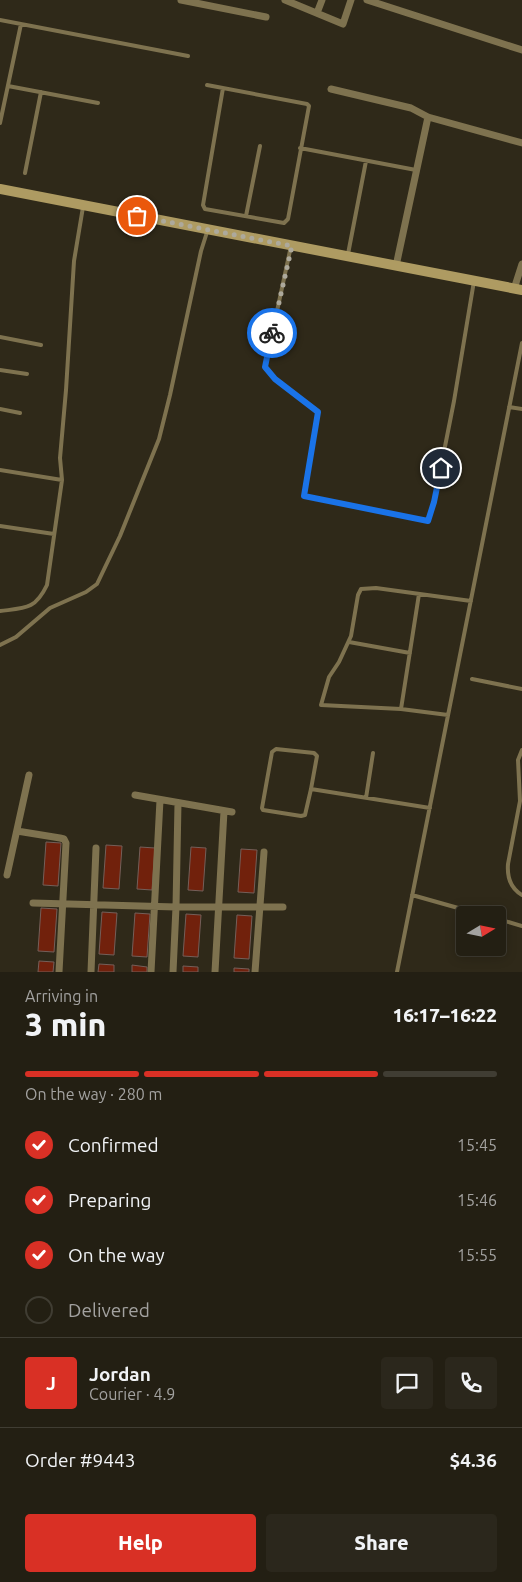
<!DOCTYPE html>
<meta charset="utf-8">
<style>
body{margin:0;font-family:Ubuntu,sans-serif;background:#2b271c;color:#f1f3f6;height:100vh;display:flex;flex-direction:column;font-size:19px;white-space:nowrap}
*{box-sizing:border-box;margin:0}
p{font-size:16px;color:#a3a2a0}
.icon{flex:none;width:28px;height:28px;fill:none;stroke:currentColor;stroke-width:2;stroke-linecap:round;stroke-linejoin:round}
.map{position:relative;height:972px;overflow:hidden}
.panel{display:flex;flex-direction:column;background:#231f13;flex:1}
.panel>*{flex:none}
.needle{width:32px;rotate:80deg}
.fabs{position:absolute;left:456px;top:906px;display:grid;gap:10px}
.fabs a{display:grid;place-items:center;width:50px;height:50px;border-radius:5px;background:#231f13;box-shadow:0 2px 12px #0003,0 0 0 1px #403d33;font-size:25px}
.pin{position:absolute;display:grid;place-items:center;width:42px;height:42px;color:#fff;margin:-21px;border:2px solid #fff;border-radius:50%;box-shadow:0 1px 5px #0007}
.courier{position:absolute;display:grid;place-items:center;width:50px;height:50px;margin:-25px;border:4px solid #1a73e8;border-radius:50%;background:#fff;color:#222;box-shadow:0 1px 6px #0007}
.overview em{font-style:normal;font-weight:800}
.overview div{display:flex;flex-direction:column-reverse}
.overview{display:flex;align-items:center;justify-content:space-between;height:85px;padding:0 25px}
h1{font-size:32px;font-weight:800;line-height:38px}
.bar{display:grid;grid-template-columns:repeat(4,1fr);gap:8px 5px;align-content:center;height:60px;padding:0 25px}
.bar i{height:6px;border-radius:4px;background:#403d33}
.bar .on{background:#d93025}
.bar p{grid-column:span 4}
.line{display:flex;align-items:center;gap:12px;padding:0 25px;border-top:1px solid #403d33}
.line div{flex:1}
.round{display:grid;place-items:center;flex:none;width:52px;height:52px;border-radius:5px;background:#2b271c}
ol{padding:0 25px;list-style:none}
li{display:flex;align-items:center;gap:15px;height:55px}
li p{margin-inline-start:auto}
li .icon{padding:5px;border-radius:50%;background:#d93025;color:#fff;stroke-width:4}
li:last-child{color:#a3a2a0}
li i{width:28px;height:28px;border:2px solid #403d33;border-radius:50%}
.primary-button{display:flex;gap:10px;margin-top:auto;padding:10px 25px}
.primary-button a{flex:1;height:58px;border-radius:5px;background:#d93025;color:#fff;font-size:20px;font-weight:800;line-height:58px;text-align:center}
.primary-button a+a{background:#2b271c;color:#f1f3f6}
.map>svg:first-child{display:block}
.building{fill:#71210c;stroke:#745f59}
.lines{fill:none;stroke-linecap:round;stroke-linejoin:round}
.lane{stroke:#7e724f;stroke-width:4}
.street{stroke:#7e724f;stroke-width:7}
.secondary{stroke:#ae9b62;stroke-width:10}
.done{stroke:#ada99c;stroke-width:5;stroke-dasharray:0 9}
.route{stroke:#1a73e8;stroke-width:6}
</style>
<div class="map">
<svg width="522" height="972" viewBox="0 0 522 972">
<rect width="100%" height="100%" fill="#2f2919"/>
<path class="building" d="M46 842 61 843 58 886 43 885Z
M106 845 122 846 119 889 103 888Z
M140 847 155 848 152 890 137 889Z
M191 847 206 848 203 891 188 890Z
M241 849 257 850 254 893 238 892Z
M41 908 57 909 54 952 38 951Z
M102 912 117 913 114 955 99 954Z
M135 913 150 914 147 957 132 956Z
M186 914 201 915 198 957 183 956Z
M237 915 252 916 249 959 234 958Z
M39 961 54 962 53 972H38Z
M99 964 114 965V972H98Z
M132 965 147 967V972H132Z
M183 966 198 967V972H183Z
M234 968 249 969V972H234Z"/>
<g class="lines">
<path class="lane" d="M0 20 188 56
M207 85 307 104 309 106 288 219 284 223 205 209 203 205 223 88
M8 86 98 103
M0 123 21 24
M300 148 416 170
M25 173 41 92
M246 216 260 146
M291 246 265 367 275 379 318 412 304 496 428 521 434 502 454 401 474 281
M348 254 366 161
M0 337 41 345
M0 370 27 374
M509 407 522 409
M0 409 20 413
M0 470 62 480
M0 526 54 534
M0 611C25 608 35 610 47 585L62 480 60 458 66 390 74 261 83 207
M349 642 410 653
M0 645 16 637 50 608 86 592 97 584 120 536 159 439 170 395 201 251 208 229
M472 679 522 689
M401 709 419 594
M448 715 401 709 321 705 329 677 339 662 351 636 358 595 361 589 376 588 471 601
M276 749 314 753 317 756 311 789 305 815 301 816 263 810 262 808 272 752Z
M522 750 518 760 520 801 508 864C507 877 510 888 522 895
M311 789 430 808
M366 798 373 753
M412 895 483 915
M498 919 522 926
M397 972 522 343"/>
<path class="street" d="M181 0 266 17
M285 0 343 24 351 0
M367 0 522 50
M317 13 322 0
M331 89 411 108 428 117 522 143
M396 266 428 117
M514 289 522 264
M135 795 232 812
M17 831 60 838 64 839 66 843 59 972
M7 875 29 775
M33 903 176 907H283
M91 972 96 848
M151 972 160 800
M173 972 176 907 178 803
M215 972 224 811
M255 972 264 852"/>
<path class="secondary" d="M0 189 522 290"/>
</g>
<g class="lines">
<path class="done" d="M137 216 292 246 272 333"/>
<path class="route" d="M272 333 265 367 275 379 318 412 304 496 428 521 434 502 441 468"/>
</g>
</svg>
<div class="fabs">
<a><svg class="needle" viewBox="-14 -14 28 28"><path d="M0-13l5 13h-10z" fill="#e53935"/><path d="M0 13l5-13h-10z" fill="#a3a2a0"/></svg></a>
</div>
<div class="pin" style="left:137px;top:216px;background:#ea580c"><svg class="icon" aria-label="bag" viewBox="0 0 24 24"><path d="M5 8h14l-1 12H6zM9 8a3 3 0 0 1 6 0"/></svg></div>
<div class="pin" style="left:441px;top:468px;background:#1f2937"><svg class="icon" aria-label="home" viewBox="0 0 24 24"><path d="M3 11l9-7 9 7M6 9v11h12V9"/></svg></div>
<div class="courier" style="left:272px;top:333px"><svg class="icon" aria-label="bike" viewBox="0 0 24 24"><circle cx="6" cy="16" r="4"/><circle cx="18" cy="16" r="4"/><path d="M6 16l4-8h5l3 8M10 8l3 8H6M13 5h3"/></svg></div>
</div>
<section class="panel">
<div class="overview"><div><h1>3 min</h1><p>Arriving in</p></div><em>16:17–16:22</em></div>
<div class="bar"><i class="on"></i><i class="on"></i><i class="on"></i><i></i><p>On the way · 280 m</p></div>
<ol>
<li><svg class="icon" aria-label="check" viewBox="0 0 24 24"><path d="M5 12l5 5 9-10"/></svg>Confirmed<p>15:45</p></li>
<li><svg class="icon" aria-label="check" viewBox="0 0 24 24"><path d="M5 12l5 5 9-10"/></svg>Preparing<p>15:46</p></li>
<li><svg class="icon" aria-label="check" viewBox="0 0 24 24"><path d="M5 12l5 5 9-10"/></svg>On the way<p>15:55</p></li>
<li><i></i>Delivered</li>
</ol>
<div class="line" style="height:90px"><b class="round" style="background:#d93025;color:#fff">J</b><div><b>Jordan</b><p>Courier · 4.9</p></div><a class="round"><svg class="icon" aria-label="chat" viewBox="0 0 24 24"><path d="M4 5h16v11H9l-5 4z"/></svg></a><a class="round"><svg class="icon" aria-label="phone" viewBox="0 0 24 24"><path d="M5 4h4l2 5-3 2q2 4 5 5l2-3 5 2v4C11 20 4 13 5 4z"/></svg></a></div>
<div class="line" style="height:65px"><div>Order #9443</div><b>$4.36</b></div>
<div class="primary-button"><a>Help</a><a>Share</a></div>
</section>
